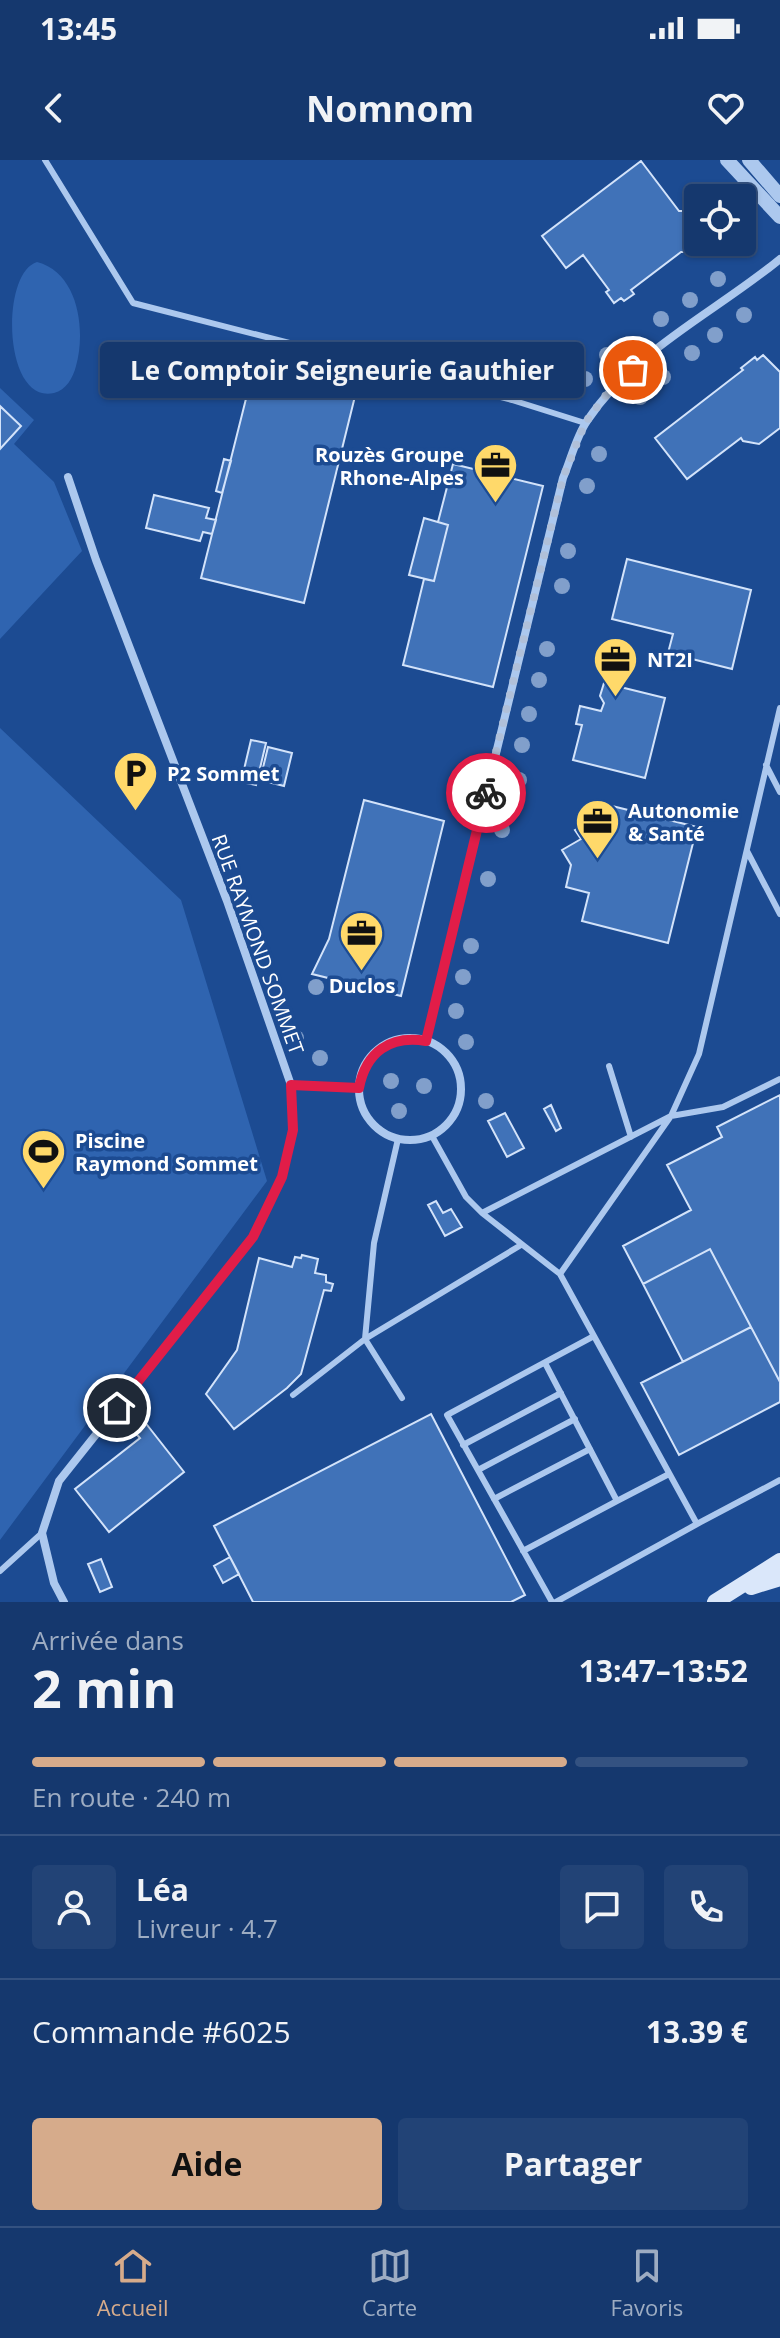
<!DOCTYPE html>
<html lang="fr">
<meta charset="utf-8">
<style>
body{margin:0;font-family:"Open Sans",sans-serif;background:#224376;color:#f1f3f6;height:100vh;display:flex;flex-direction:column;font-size:30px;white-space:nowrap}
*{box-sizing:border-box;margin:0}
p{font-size:26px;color:#9dacc2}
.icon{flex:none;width:44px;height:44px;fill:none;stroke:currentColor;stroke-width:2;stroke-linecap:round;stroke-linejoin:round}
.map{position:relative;height:1442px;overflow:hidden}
.drawer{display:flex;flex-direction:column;background:#15386e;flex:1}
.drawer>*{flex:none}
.tools{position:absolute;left:684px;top:24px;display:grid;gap:16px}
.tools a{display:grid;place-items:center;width:72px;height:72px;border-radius:8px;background:#15386e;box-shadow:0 2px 6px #0004,0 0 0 2px #345281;font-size:40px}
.pin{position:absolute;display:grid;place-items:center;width:68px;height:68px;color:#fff;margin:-34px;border:4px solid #fff;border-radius:50%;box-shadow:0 2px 8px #0007}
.courier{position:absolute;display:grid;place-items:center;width:80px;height:80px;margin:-40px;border:6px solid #e11d48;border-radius:50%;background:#fff;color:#222;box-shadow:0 2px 10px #0007}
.bubble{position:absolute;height:56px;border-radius:8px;background:#15386e;box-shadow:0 2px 6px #0004,0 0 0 2px #345281;font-size:26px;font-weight:700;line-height:56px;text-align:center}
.overview em{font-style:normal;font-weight:700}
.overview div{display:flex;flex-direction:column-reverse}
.overview{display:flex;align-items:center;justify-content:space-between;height:136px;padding:0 32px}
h1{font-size:52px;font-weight:700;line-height:60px}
.bar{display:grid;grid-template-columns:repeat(4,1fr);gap:12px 8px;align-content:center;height:96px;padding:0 32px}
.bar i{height:10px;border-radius:6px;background:#345281}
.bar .on{background:#d6ab8b}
.bar p{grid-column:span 4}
.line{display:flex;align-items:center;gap:20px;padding:0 32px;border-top:2px solid #345281}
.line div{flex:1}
.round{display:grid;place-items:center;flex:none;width:84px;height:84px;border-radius:8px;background:#224376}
.cta{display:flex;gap:16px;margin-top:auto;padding:16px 32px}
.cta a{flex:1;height:92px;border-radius:8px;background:#d6ab8b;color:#111;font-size:32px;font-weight:700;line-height:92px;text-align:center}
.cta a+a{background:#224376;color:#f1f3f6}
.status{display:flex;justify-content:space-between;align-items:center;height:56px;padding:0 40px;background:#15386e;direction:ltr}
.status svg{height:22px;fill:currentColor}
header{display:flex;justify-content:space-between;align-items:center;height:104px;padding:0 32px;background:#15386e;font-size:36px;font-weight:700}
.menu{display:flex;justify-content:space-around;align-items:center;height:112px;border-top:2px solid #345281;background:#15386e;font-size:22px;color:#9dacc2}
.menu a{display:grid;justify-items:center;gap:4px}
.menu .on{color:#d6ab8b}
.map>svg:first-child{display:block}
.green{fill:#2f64b0}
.building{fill:#4072b8;stroke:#d3e3fa;stroke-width:2}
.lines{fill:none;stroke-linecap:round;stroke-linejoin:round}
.service{stroke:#acc8ee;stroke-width:6}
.minor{stroke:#acc8ee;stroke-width:8}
.tertiary{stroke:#acc8ee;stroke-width:14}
.secondary{stroke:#dae7fa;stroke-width:16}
.tree{fill:#819fcb}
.done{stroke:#b0c0d9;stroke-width:8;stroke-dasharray:0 14.4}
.route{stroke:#e11d48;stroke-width:10}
.labels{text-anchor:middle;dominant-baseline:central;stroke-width:7;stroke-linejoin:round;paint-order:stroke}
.poi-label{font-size:20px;font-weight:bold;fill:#fff;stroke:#1c4b92;text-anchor:start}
.street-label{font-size:20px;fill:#fff;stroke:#1c4b92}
</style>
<div class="status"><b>13:45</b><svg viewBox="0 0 49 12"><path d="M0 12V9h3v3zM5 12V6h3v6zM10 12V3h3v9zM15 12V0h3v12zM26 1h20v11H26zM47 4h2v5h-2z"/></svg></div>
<header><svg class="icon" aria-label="back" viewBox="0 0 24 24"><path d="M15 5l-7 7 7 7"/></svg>Nomnom<svg class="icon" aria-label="heart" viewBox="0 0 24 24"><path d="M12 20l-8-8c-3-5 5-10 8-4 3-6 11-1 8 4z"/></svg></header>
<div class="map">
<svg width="780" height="1442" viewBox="0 0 780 1442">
<rect width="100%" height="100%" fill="#1c4b92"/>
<path class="green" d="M37 102C79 113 86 171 76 206 73 218 66 230 54 233 3 245 0 113 37 102Z
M0 228 34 260 14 284 54 322 82 391 0 479Z
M0 568 181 740 267 1021 0 1380Z"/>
<path class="building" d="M641 1 679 51H698V78H688V92H681L631 130 634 134 624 141 621 138 614 143 606 132 609 130 583 95 566 108 542 76Z
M763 195 780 212V268L759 284 743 281 741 278 687 319 655 278 743 210 741 208 755 197 757 200Z
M256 199 358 224 304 443 201 418Z
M0 246 21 266 0 289Z
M224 299 231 301 222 333 216 331Z
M453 304 543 326 493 527 403 505 424 419 434 421 448 365 438 362Z
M154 335 209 348 206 358 216 360 212 374 203 372 200 381 146 368Z
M424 358 448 365 434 421 409 415Z
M627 399 751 430 732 509 668 493 673 474 612 459Z
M604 523 665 538 645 618 573 600 582 565 576 564 580 546 601 551 604 543 600 536Z
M251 580 266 583 256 625 241 622Z
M268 587 292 593 284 626 260 620Z
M364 640 444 661 401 836 312 814 329 779Z
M612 646 697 667 668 783 582 761 589 733 566 727 571 705 562 690 581 679 575 670 589 662 607 666Z
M780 935V1222L710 1089 643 1124 623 1086 691 1050 667 1005 722 977 717 967Z
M551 945 561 968 556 971 544 949Z
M505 953 524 988 507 997 488 961Z
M436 1041 443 1053 451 1049 462 1067 445 1076 428 1045Z
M710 1089 751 1167 683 1202 643 1124Z
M302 1095 318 1099 315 1113 326 1115V1122L333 1124 331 1131 324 1130 301 1214 287 1228 234 1269 206 1234 237 1190 259 1098 292 1107 295 1097 301 1098Z
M751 1167 780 1222V1242L679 1295 641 1223Z
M431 1254 525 1435 511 1442H253L214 1366Z
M144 1261 184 1312 109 1372 75 1329 140 1278 133 1270Z
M230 1397 239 1414 223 1423 214 1406Z
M101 1399 112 1427 100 1432 88 1404Z"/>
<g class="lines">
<path class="service" d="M45 0 133 143 512 240 585 263
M766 605 780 632
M747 691 780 754
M609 906 631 977
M432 976 466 1037 482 1053 560 1114 697 1364 780 1320
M398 979 374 1083 365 1179 402 1238
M482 1053 671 956 723 947 780 919
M560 1114 671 956 699 894 780 548
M545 1203 617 1341 669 1314
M293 1235 365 1179 521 1085
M463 1285 561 1233
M478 1310 575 1259
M494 1339 590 1289
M523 1391 617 1341
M0 1411 42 1373
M552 1442 447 1255 594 1176
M556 1442 697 1364"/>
<path class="minor" d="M359 929a51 51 0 1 1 102 0a51 51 0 1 1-102 0Z
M426 881 563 318C571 299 576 277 587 261 635 189 716 152 780 99
M291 925 359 928
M64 1442 54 1423 42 1373 59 1321 253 1077 282 1017 293 970 291 925 227 741 96 400 68 317"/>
<path class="tertiary" d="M727 0 780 57
M749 0 780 36"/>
<path class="secondary" d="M751 1427 780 1418
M715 1442 780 1401"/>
</g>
<g class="tree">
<circle cx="718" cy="119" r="8"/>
<circle cx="690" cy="140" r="8"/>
<circle cx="744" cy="155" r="8"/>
<circle cx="661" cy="159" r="8"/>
<circle cx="715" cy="175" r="8"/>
<circle cx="692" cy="193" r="8"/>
<circle cx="607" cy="195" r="8"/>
<circle cx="663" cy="217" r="8"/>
<circle cx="585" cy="219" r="8"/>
<circle cx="640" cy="237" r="8"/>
<circle cx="599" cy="294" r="8"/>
<circle cx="587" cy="326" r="8"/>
<circle cx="568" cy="391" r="8"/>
<circle cx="562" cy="426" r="8"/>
<circle cx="547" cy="489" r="8"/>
<circle cx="539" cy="520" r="8"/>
<circle cx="529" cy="554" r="8"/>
<circle cx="522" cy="585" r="8"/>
<circle cx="519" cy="620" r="8"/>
<circle cx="502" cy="670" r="8"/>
<circle cx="488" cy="719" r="8"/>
<circle cx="471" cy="786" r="8"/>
<circle cx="463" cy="817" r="8"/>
<circle cx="316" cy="827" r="8"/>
<circle cx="456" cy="851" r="8"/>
<circle cx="296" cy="878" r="8"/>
<circle cx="466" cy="882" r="8"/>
<circle cx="320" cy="898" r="8"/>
<circle cx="391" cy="921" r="8"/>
<circle cx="424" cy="926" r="8"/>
<circle cx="486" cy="941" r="8"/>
<circle cx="399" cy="951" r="8"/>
</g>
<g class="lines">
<path class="done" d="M486 633 563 318 585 263 612 227 633 210"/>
<path class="route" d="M117 1248 253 1077 282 1017 293 970 291 925 359 928C366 892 390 875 426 881L486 633"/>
</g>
<defs>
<symbol id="office-pin" viewBox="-11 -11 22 30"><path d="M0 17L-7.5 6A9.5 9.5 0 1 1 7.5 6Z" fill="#ffd96a" stroke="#1c4b92"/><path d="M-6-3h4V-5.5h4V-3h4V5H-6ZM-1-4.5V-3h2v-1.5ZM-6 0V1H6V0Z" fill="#111"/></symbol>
<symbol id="parking-pin" viewBox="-11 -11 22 30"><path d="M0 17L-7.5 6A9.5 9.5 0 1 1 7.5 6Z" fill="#ffd96a" stroke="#1c4b92"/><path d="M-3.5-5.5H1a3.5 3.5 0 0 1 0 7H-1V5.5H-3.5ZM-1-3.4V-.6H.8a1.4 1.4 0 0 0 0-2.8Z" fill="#111"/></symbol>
<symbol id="stadium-pin" viewBox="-11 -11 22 30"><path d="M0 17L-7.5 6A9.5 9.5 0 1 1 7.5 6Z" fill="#ffd96a" stroke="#1c4b92"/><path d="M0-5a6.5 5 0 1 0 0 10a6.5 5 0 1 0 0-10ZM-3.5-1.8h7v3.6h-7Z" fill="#111"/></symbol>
</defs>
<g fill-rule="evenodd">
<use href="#office-pin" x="470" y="280" width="51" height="69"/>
<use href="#office-pin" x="590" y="474" width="51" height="69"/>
<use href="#parking-pin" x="110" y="588" width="51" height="69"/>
<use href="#office-pin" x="572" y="636" width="51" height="69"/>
<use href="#office-pin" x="336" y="748" width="51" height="69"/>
<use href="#stadium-pin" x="18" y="966" width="51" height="69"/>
</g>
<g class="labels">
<g class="poi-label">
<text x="464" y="294" text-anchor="end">Rouzès Groupe<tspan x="464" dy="23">Rhone-Alpes</tspan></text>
<text x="647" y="499">NT2I</text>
<text x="167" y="613">P2 Sommet</text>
<text x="628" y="650">Autonomie<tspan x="628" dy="23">&amp; Santé</tspan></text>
<text x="362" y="825" text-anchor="middle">Duclos</text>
<text x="75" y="980">Piscine<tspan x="75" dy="23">Raymond Sommet</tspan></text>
</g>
<g class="street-label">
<text transform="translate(258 784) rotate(70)">RUE RAYMOND SOMMET</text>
</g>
</g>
</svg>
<div class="tools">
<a><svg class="icon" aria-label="locate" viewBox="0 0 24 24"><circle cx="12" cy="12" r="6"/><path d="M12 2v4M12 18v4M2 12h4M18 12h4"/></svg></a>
</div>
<div class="pin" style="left:633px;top:210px;background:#ea580c"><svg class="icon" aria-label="bag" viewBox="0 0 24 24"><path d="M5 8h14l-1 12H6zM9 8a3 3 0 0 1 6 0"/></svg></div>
<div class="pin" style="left:117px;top:1248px;background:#1f2937"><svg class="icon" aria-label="home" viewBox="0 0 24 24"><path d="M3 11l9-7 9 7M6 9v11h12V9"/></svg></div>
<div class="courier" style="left:486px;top:633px"><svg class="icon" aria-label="bike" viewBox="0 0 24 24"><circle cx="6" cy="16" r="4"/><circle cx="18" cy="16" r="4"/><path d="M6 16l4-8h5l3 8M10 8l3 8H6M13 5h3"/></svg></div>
<div class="bubble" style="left:100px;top:182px;width:484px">Le Comptoir Seigneurie Gauthier</div>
</div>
<section class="drawer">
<div class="overview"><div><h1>2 min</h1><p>Arrivée dans</p></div><em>13:47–13:52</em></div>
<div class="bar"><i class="on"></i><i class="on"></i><i class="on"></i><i></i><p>En route · 240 m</p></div>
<div class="line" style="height:144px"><a class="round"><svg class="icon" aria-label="person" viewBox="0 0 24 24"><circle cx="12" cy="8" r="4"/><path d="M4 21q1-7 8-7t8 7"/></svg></a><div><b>Léa</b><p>Livreur · 4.7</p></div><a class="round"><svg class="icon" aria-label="chat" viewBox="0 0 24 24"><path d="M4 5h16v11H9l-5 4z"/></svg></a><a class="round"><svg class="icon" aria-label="phone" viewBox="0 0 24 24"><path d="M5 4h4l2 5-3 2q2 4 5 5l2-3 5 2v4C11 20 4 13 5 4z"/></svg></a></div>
<div class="line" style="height:104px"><div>Commande #6025</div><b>13.39 €</b></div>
<div class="cta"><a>Aide</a><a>Partager</a></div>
</section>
<nav class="menu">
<a class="on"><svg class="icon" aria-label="home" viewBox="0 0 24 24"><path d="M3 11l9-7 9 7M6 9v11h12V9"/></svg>Accueil</a>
<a><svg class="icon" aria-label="map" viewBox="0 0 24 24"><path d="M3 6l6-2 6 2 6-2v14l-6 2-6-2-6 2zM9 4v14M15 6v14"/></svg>Carte</a>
<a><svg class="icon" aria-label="saved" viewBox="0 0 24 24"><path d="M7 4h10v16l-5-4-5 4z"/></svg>Favoris</a>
</nav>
